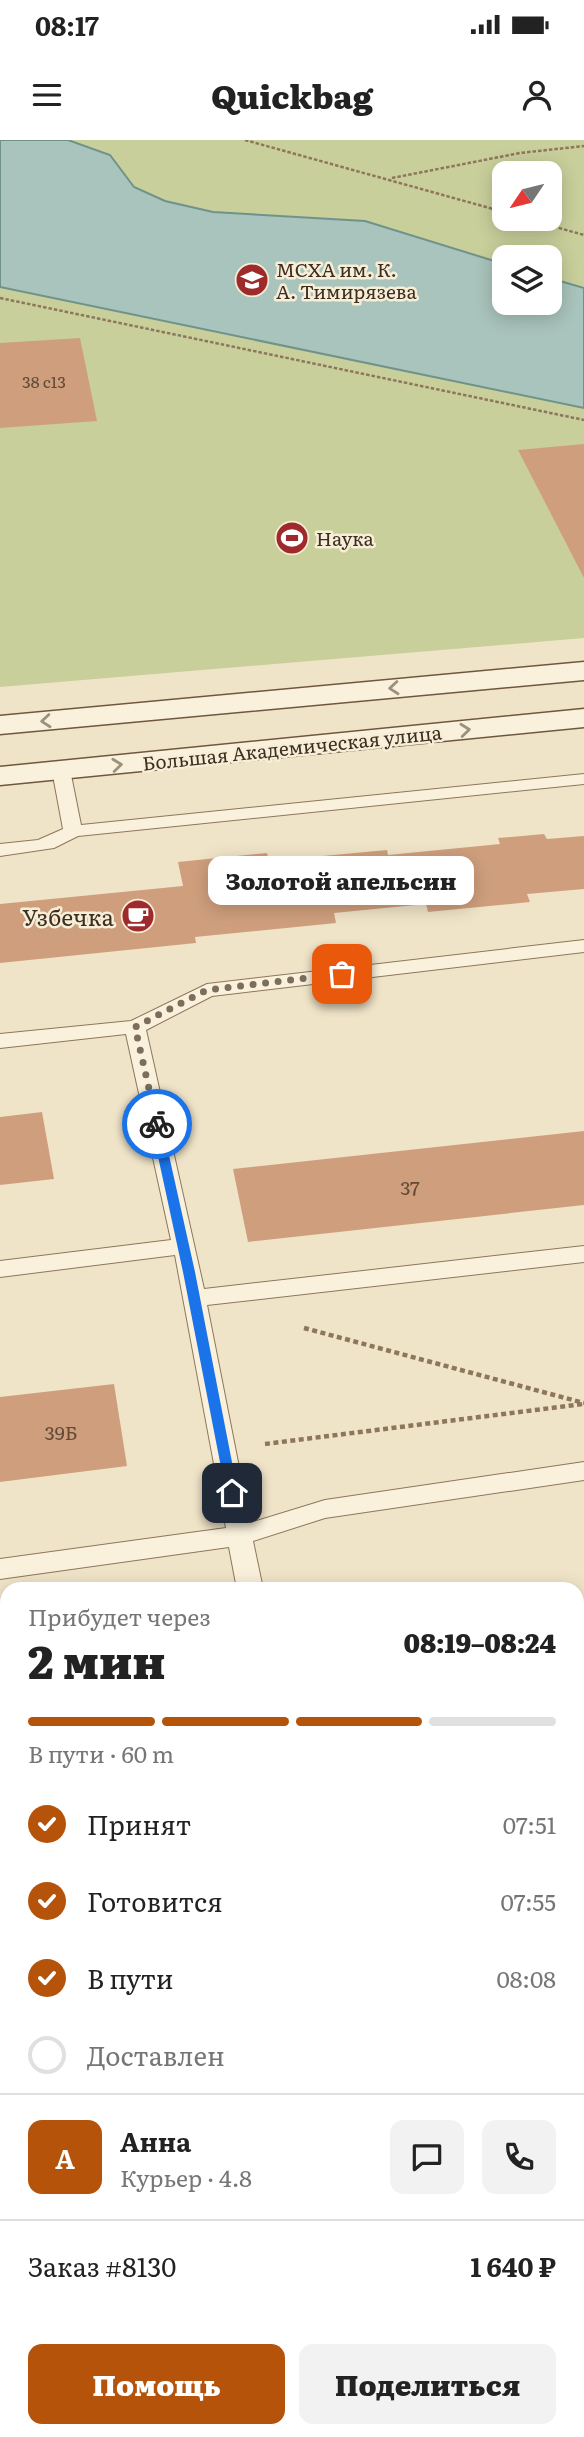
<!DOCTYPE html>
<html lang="ru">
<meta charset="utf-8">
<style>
body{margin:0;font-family:Literata,serif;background:#f2f2f2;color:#222;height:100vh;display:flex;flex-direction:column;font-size:26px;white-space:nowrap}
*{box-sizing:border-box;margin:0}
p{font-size:23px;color:#767676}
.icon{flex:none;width:38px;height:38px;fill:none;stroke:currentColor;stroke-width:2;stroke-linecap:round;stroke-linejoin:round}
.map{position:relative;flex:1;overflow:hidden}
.panel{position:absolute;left:0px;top:1442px;width:584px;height:856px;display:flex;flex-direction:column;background:#fff;border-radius:21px 21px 0 0;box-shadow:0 4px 18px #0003}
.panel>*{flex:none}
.needle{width:46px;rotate:235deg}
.tools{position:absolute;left:492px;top:21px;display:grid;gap:14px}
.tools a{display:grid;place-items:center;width:70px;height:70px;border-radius:14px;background:#fff;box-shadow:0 4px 18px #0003;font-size:35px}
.pin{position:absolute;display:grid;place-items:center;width:60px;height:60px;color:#fff;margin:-30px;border-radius:14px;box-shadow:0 4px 10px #0006}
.courier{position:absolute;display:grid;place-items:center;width:70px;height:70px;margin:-35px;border:5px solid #1a73e8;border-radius:50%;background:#fff;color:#222;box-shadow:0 2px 9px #0007}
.bubble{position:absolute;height:49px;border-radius:14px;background:#fff;box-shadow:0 4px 18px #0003;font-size:23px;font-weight:800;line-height:49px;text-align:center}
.head em{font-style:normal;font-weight:800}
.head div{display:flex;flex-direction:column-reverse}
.head{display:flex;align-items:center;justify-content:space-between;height:119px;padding:0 28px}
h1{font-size:46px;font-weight:800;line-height:52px}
.bar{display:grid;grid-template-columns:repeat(4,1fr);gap:10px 7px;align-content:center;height:84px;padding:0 28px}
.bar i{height:9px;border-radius:5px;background:#e0e0e0}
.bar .on{background:#b45309}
.bar p{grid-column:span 4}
.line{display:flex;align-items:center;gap:18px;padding:0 28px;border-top:2px solid #e0e0e0}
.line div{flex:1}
.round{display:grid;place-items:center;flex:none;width:74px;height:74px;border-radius:14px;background:#f2f2f2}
ol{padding:0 28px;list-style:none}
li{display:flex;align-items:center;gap:21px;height:77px}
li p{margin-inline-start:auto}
li .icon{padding:7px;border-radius:50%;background:#b45309;color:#fff;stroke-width:4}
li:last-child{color:#767676}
li i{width:38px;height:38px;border:4px solid #e0e0e0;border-radius:50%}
.button{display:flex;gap:14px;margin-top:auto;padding:14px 28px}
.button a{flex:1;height:80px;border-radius:14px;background:#b45309;color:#fff;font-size:28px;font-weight:800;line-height:80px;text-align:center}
.button a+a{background:#f2f2f2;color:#222}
.status{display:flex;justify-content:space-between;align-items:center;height:49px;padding:0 35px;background:#fff;direction:ltr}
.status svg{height:19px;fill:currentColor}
header{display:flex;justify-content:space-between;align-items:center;height:91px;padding:0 28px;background:#fff;font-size:32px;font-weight:800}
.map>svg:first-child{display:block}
.green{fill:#c9cf9b;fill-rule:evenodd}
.water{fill:#a9c4bc;stroke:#6f938a;stroke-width:2}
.building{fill:#cf9f7d}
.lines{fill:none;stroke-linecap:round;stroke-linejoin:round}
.lane-casing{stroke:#8d765c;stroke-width:2}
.secondary-casing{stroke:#6f573f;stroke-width:3}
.path-far1{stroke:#8d765c;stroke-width:2.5;stroke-dasharray:3.5 2;stroke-linecap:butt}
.path{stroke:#8d765c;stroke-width:4.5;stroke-dasharray:5 3.5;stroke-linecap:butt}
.lane{fill:#faf1dc;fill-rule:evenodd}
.secondary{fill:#faf1dc;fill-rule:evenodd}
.oneway{stroke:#9c907e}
.route{fill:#1a73e8}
.done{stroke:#7c6e5b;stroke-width:7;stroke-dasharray:0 12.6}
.labels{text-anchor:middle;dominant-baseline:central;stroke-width:5;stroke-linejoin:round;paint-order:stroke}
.far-number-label{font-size:16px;fill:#624a37}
.far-poi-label{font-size:19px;fill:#3d2e20;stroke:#f7eed8;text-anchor:start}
.far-street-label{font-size:19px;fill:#3d2e20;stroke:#f7eed8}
.number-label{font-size:19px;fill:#624a37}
.poi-label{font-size:23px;fill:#3d2e20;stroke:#f7eed8;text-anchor:end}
</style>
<div class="status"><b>08:17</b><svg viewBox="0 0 49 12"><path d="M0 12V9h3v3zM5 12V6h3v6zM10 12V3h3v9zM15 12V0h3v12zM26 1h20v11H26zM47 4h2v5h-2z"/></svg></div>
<header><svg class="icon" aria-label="menu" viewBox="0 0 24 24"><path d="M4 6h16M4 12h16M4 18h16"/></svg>Quickbag<svg class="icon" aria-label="person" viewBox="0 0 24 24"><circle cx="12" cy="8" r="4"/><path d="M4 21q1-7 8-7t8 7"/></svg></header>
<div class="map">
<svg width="584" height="2297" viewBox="0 0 584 2297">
<rect width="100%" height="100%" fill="#f0e4c8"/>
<path class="green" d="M0 0H584V498L0 547ZM504 33H550V79H504ZM504 117H550V163H504Z"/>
<path class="water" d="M0 0H68L110 15 134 47 165 61 213 72 365 81 504 124V163H550V138L584 148V268L0 147Z"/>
<path class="building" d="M80 198 97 281 0 288V203Z
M584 304V438L518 310Z
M544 694 547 699 584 696V749L527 754 530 762 428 772 426 764 334 773 336 783 195 797 196 803 0 823V764L183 746 178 722 267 713 269 721 387 710 388 715 500 704 498 698Z
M42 972 54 1039 0 1045V977Z
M584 991V1065L248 1102 233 1029Z
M114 1244 127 1326 0 1342V1257Z"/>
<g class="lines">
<defs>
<path id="lane" d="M61 625 70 630 81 685 584 634V644L78 696 54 708 0 716V704L38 700 63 689 52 630Z
M584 800V812L212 856 146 890 204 1149 584 1106V1122L207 1165 250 1383 325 1360 584 1322V1340L325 1378 253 1401 263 1449H237L229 1407 0 1439V1419L226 1388 175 1115 0 1137V1121L171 1100 126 894 0 908V894L131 881 207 844Z
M584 1676V1700L578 1701V1677Z
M7 1774V1800L0 1801V1775Z
M19 2291H88L86 2297H17Z
M398 2291H430L431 2297H399Z"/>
<path id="secondary" d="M584 522V540L0 594V576Z
M584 569V587L0 645V627Z"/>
</defs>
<use href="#lane" class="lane-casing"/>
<use href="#secondary" class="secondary-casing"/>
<path class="path-far1" d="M245 0 504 72
M392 38 520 13 584 6
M527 79 584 95
M0 158 584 280"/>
<path class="path" d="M304 1188 584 1263
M265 1304 583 1264"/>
<use href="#lane" class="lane"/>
<use href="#secondary" class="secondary"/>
</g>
<defs><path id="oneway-chevron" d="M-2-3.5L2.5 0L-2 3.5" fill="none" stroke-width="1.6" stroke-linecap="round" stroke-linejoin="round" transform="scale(1.75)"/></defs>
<g class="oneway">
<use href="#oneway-chevron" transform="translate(394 548) rotate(175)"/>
<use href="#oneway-chevron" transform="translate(46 581) rotate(175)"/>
<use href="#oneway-chevron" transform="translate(465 590) rotate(-6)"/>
<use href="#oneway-chevron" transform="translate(117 625) rotate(-6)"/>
</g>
<path class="route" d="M157 980 162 984 195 1132 238 1353 232 1357 226 1353 183 1132 151 984Z"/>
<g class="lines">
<path class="done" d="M157 984 135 887 207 850 342 834"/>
</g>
<defs>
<symbol id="university-disc" viewBox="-11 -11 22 22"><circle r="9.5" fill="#9e2a2b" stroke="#f7eed8"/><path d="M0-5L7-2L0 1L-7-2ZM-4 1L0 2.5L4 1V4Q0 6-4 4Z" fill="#fff"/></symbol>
<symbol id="stadium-disc" viewBox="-11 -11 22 22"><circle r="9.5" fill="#9e2a2b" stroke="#f7eed8"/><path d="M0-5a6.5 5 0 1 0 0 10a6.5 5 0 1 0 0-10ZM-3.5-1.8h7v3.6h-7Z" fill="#fff"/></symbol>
<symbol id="cafe-disc" viewBox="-11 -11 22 22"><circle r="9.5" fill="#9e2a2b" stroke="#f7eed8"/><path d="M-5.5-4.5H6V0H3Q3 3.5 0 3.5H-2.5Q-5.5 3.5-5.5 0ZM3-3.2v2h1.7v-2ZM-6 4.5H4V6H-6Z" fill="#fff"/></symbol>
</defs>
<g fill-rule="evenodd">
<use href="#university-disc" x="233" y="121" width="38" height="38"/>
<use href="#stadium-disc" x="273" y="379" width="38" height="38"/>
<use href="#cafe-disc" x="119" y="757" width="38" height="38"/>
</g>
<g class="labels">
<g class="far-number-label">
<text x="44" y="241">38 с13</text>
</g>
<g class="far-poi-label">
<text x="276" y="129">МСХА им. К.<tspan x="276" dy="22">А. Тимирязева</tspan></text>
<text x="316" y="398">Наука</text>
</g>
<g class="far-street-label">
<text transform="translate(292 607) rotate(-6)">Большая Академическая улица</text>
</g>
<g class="number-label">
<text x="410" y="1047">37</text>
<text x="61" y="1292">39Б</text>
</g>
<g class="poi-label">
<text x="114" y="776">Узбечка</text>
</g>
</g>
</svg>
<div class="tools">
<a><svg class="needle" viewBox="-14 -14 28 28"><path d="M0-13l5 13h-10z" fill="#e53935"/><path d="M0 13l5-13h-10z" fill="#767676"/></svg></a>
<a><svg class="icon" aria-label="layers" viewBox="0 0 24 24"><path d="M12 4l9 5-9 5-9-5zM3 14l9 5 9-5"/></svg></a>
</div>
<div class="pin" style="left:342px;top:834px;background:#ea580c"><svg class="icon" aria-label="bag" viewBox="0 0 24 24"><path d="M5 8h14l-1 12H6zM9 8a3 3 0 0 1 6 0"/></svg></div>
<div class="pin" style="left:232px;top:1353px;background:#1f2937"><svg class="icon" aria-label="home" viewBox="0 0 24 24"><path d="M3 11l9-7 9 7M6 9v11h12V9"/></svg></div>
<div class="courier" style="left:157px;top:984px"><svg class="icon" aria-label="bike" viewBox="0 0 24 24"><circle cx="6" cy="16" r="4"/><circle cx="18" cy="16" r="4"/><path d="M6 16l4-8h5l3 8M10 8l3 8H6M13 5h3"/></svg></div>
<div class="bubble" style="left:208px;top:716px;width:266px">Золотой апельсин</div>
<section class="panel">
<div class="head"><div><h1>2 мин</h1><p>Прибудет через</p></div><em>08:19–08:24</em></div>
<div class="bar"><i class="on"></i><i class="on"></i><i class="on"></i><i></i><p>В пути · 60 m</p></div>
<ol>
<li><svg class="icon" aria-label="check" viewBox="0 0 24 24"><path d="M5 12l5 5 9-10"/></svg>Принят<p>07:51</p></li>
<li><svg class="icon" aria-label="check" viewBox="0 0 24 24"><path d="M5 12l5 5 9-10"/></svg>Готовится<p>07:55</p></li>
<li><svg class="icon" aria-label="check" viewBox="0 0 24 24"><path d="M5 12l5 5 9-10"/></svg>В пути<p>08:08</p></li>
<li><i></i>Доставлен</li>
</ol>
<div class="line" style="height:126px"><b class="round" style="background:#b45309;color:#fff">А</b><div><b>Анна</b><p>Курьер · 4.8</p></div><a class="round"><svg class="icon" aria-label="chat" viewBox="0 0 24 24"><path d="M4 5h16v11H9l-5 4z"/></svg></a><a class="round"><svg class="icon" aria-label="phone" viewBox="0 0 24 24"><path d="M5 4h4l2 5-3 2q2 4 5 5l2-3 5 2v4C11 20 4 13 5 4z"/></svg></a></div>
<div class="line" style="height:91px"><div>Заказ #8130</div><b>1 640 ₽</b></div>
<div class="button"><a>Помощь</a><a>Поделиться</a></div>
</section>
</div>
